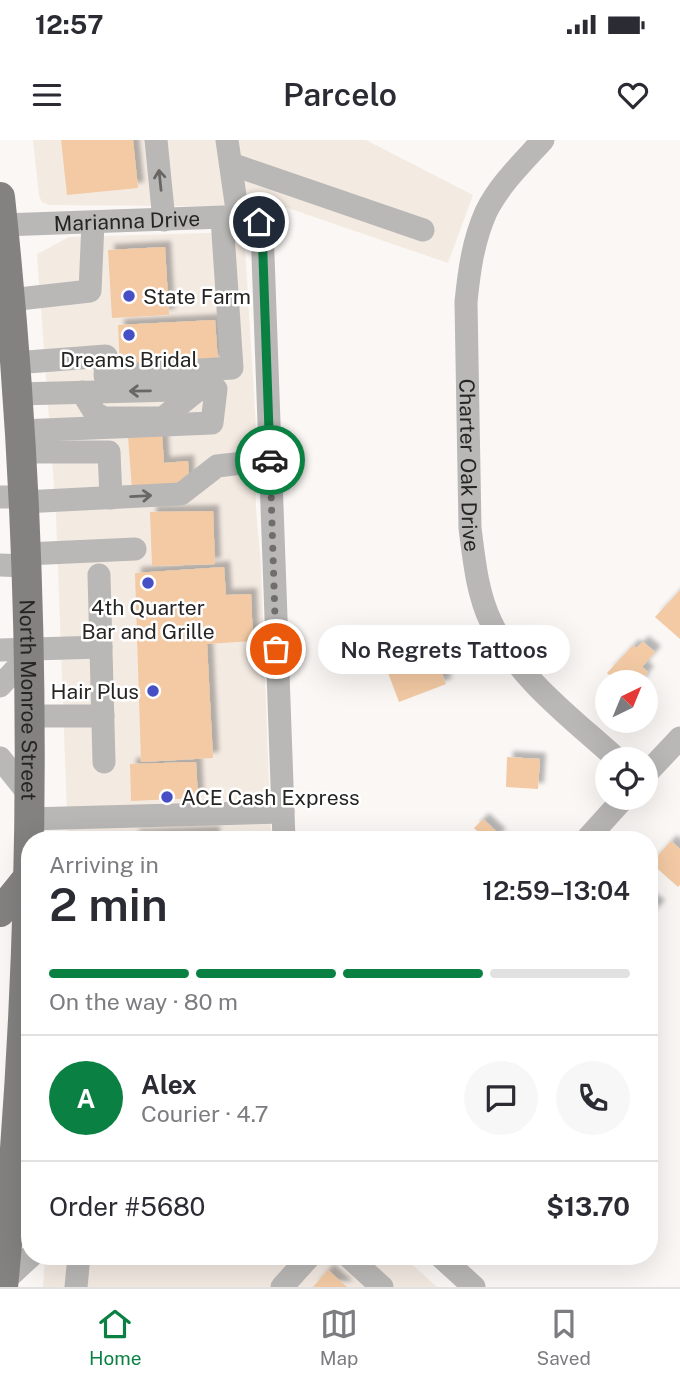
<!DOCTYPE html>
<meta charset="utf-8">
<style>
body{margin:0;font-family:"Public Sans",sans-serif;background:#f7f7f7;color:#2b2b33;height:100vh;display:flex;flex-direction:column;font-size:26px;white-space:nowrap}
*{box-sizing:border-box;margin:0}
p{font-size:23px;color:#7c7c81}
.icon{flex:none;width:38px;height:38px;fill:none;stroke:currentColor;stroke-width:2;stroke-linecap:round;stroke-linejoin:round}
.map{position:relative;flex:1;overflow:hidden}
.drawer{position:absolute;left:21px;top:691px;width:637px;height:434px;display:flex;flex-direction:column;background:#fff;border-radius:28px;box-shadow:0 7px 28px #0002}
.drawer>*{flex:none}
.needle{width:46px;rotate:43deg}
.buttons{position:absolute;left:595px;top:530px;display:grid;gap:14px}
.buttons a{display:grid;place-items:center;width:63px;height:63px;border-radius:50%;background:#fff;box-shadow:0 7px 28px #0002;font-size:35px}
.pin{position:absolute;display:grid;place-items:center;width:60px;height:60px;color:#fff;margin:-30px;border:4px solid #fff;border-radius:50%;box-shadow:0 2px 7px #0007}
.courier{position:absolute;display:grid;place-items:center;width:70px;height:70px;margin:-35px;border:5px solid #0b8043;border-radius:50%;background:#fff;color:#222;box-shadow:0 2px 9px #0007}
.bubble{position:absolute;height:49px;border-radius:24px;background:#fff;box-shadow:0 7px 28px #0002;font-size:23px;font-weight:600;line-height:49px;text-align:center}
.summary em{font-style:normal;font-weight:600}
.summary div{display:flex;flex-direction:column-reverse}
.summary{display:flex;align-items:center;justify-content:space-between;height:119px;padding:0 28px}
h1{font-size:46px;font-weight:600;line-height:52px}
.bar{display:grid;grid-template-columns:repeat(4,1fr);gap:10px 7px;align-content:center;height:84px;padding:0 28px}
.bar i{height:9px;border-radius:5px;background:#e1e1e2}
.bar .current{background:#0b8043}
.bar p{grid-column:span 4}
.line{display:flex;align-items:center;gap:18px;padding:0 28px;border-top:2px solid #e1e1e2}
.line div{flex:1}
.round{display:grid;place-items:center;flex:none;width:74px;height:74px;border-radius:37px;background:#f7f7f7}
.status{display:flex;justify-content:space-between;align-items:center;height:49px;padding:0 35px;background:#fff;direction:ltr}
.status svg{height:19px;fill:currentColor}
header{display:flex;justify-content:space-between;align-items:center;height:91px;padding:0 28px;background:#fff;font-size:32px;font-weight:600}
.tabs{display:flex;justify-content:space-around;align-items:center;height:98px;border-top:2px solid #e1e1e2;background:#fff;font-size:19px;color:#7c7c81}
.tabs a{display:grid;justify-items:center;gap:4px}
.tabs .current{color:#0b8043}
.map>svg:first-child{display:block}
.built{fill:#f3eae2}
.building{fill:#f3caa4;filter:url(#shadow)}
.lines{fill:none;stroke-linecap:round;stroke-linejoin:round}
.minor{stroke:#b9b8b7;stroke-width:23}
.major{stroke:#848280;stroke-width:30}
.oneway{stroke:#686766}
.done{stroke:#706e6d;stroke-width:7;stroke-dasharray:0 12.6}
.route{stroke:#0b8043;stroke-width:9}
.poi-dot{fill:#4650c4;stroke:#fff;stroke-width:2.5}
.labels{text-anchor:middle;dominant-baseline:central;stroke-width:5;stroke-linejoin:round;paint-order:stroke}
.street-label{font-size:21px;fill:#262524;stroke:#fff}
.poi-label{font-size:21px;fill:#262524;stroke:#fff;text-anchor:start}
</style>
<div class="status"><b>12:57</b><svg viewBox="0 0 49 12"><path d="M0 12V9h3v3zM5 12V6h3v6zM10 12V3h3v9zM15 12V0h3v12zM26 1h20v11H26zM47 4h2v5h-2z"/></svg></div>
<header><svg class="icon" aria-label="menu" viewBox="0 0 24 24"><path d="M4 6h16M4 12h16M4 18h16"/></svg>Parcelo<svg class="icon" aria-label="heart" viewBox="0 0 24 24"><path d="M12 20l-8-8c-3-5 5-10 8-4 3-6 11-1 8 4z"/></svg></header>
<div class="map">
<svg width="680" height="1147" viewBox="0 0 680 1147">
<defs>
<filter id="shadow"><feDropShadow dx="6" dy="-6" stdDeviation="2" flood-color="#0004"/></filter>
</defs>
<rect width="100%" height="100%" fill="#faf7f5"/>
<path class="built" d="M33 0H366L473 55 448 123 285 67 49 65 42 62 39 56Z
M244 92 256 287V369L261 425 271 700H68L56 374 37 114 69 97Z
M45 1116 404 1117 437 1147H43Z"/>
<path class="building" d="M61 0H133L138 48 67 55Z
M165 107 169 175 112 178 108 110Z
M215 180 218 222 120 227 118 185Z
M162 295 164 323 188 321 189 346 132 349 128 297Z
M213 371 215 424 152 426 150 372Z
M224 427 226 455 251 454 253 501 207 504 213 618 141 622 135 433Z
M680 450V499L655 477Z
M428 498 446 544 399 562 385 525 411 515 407 506Z
M643 502 655 512 642 527 648 532 642 539 644 541 642 542H618L607 533 633 505 636 508Z
M507 617 540 619 538 649 506 647Z
M196 622 198 658 131 661 130 624Z
M483 679 500 695 495 700H481L483 697 474 688Z
M214 692V700H133V695Z
M671 701 680 709V745L678 747 651 723Z
M649 758 659 766 649 777Z
M328 1130 347 1147H313Z"/>
<g class="lines">
<g class="minor">
<path d="M156 0 164 80"/>
<path d="M227 0 238 77"/>
<path id="s1" d="M543 0C523 22 499 45 486 72 473 101 469 132 466 162L470 388C474 419 477 453 491 482 518 539 572 578 618 620"/>
<path d="M231 24 423 90"/>
<path id="s2" d="M3 85 251 76 259 82 262 88 284 700"/>
<path d="M10 160 90 151 93 83"/>
<path d="M14 223 106 216 105 236 232 228 222 78"/>
<path d="M82 252 95 273 104 278H163L199 249"/>
<path d="M17 254 216 249 212 283 20 291"/>
<path d="M21 312H109L111 358"/>
<path d="M0 357H23"/>
<path d="M23 362 181 354 217 326 269 320"/>
<path d="M26 414 135 409"/>
<path d="M0 425 26 426"/>
<path d="M99 435 104 622"/>
<path d="M0 510 101 507"/>
<path d="M0 546 28 516"/>
<path d="M29 576H103"/>
<path d="M0 618 28 653"/>
<path d="M646 634 680 598"/>
<path d="M28 679 283 672"/>
<path d="M586 700 624 658"/>
<path d="M348 1116 382 1147"/>
<path d="M440 1116 474 1147"/>
<path d="M3 1142 31 1116"/>
<path d="M76 1147 79 1116"/>
<path d="M282 1147 310 1116"/>
</g>
<g class="major">
<path id="s3" d="M0 57C39 419 39 785 3 1147"/>
<path d="M0 772 26 740"/>
</g>
</g>
<defs><path id="oneway-shaft" d="M-6 0H5M1.5-3L5.5 0L1.5 3" fill="none" stroke-width="1.6" stroke-linecap="round" stroke-linejoin="round" transform="scale(1.75)"/></defs>
<g class="oneway">
<use href="#oneway-shaft" transform="translate(160 40) rotate(-96)"/>
<use href="#oneway-shaft" transform="translate(140 251) rotate(179)"/>
<use href="#oneway-shaft" transform="translate(141 356) rotate(-3)"/>
</g>
<g class="lines">
<path class="done" d="M270 320 276 509"/>
<path class="route" d="M259 82 262 88 270 320"/>
</g>
<g class="poi-dot">
<circle cx="129" cy="156" r="7"/>
<circle cx="129" cy="195" r="7"/>
<circle cx="148" cy="443" r="7"/>
<circle cx="153" cy="551" r="7"/>
<circle cx="167" cy="657" r="7"/>
</g>
<g class="labels">
<g class="street-label">
<text stroke="none"><textPath href="#s2" startOffset="124">Marianna Drive</textPath></text>
<text stroke="none"><textPath href="#s1" startOffset="348">Charter Oak Drive</textPath></text>
<text stroke="none"><textPath href="#s3" startOffset="504">North Monroe Street</textPath></text>
</g>
<g class="poi-label">
<text x="143" y="156">State Farm</text>
<text x="129" y="219" text-anchor="middle">Dreams Bridal</text>
<text x="148" y="467" text-anchor="middle">4th Quarter<tspan x="148" dy="24">Bar and Grille</tspan></text>
<text x="139" y="551" text-anchor="end">Hair Plus</text>
<text x="181" y="657">ACE Cash Express</text>
</g>
</g>
</svg>
<div class="buttons">
<a><svg class="needle" viewBox="-14 -14 28 28"><path d="M0-13l5 13h-10z" fill="#e53935"/><path d="M0 13l5-13h-10z" fill="#7c7c81"/></svg></a>
<a><svg class="icon" aria-label="locate" viewBox="0 0 24 24"><circle cx="12" cy="12" r="6"/><path d="M12 2v4M12 18v4M2 12h4M18 12h4"/></svg></a>
</div>
<div class="pin" style="left:276px;top:509px;background:#ea580c"><svg class="icon" aria-label="bag" viewBox="0 0 24 24"><path d="M5 8h14l-1 12H6zM9 8a3 3 0 0 1 6 0"/></svg></div>
<div class="pin" style="left:259px;top:82px;background:#1f2937"><svg class="icon" aria-label="home" viewBox="0 0 24 24"><path d="M3 11l9-7 9 7M6 9v11h12V9"/></svg></div>
<div class="courier" style="left:270px;top:320px"><svg class="icon" aria-label="car" viewBox="0 0 24 24"><path d="M5 17H2v-5l4-1 3-4h7l3 4 3 1v5h-3M9 17h6M6 11h13"/><circle cx="7" cy="17" r="2"/><circle cx="17" cy="17" r="2"/></svg></div>
<div class="bubble" style="left:318px;top:485px;width:252px">No Regrets Tattoos</div>
<section class="drawer">
<div class="summary"><div><h1>2 min</h1><p>Arriving in</p></div><em>12:59–13:04</em></div>
<div class="bar"><i class="current"></i><i class="current"></i><i class="current"></i><i></i><p>On the way · 80 m</p></div>
<div class="line" style="height:126px"><b class="round" style="background:#0b8043;color:#fff">A</b><div><b>Alex</b><p>Courier · 4.7</p></div><a class="round"><svg class="icon" aria-label="chat" viewBox="0 0 24 24"><path d="M4 5h16v11H9l-5 4z"/></svg></a><a class="round"><svg class="icon" aria-label="phone" viewBox="0 0 24 24"><path d="M5 4h4l2 5-3 2q2 4 5 5l2-3 5 2v4C11 20 4 13 5 4z"/></svg></a></div>
<div class="line" style="height:91px"><div>Order #5680</div><b>$13.70</b></div>
</section>
</div>
<nav class="tabs">
<a class="current"><svg class="icon" aria-label="home" viewBox="0 0 24 24"><path d="M3 11l9-7 9 7M6 9v11h12V9"/></svg>Home</a>
<a><svg class="icon" aria-label="map" viewBox="0 0 24 24"><path d="M3 6l6-2 6 2 6-2v14l-6 2-6-2-6 2zM9 4v14M15 6v14"/></svg>Map</a>
<a><svg class="icon" aria-label="saved" viewBox="0 0 24 24"><path d="M7 4h10v16l-5-4-5 4z"/></svg>Saved</a>
</nav>
